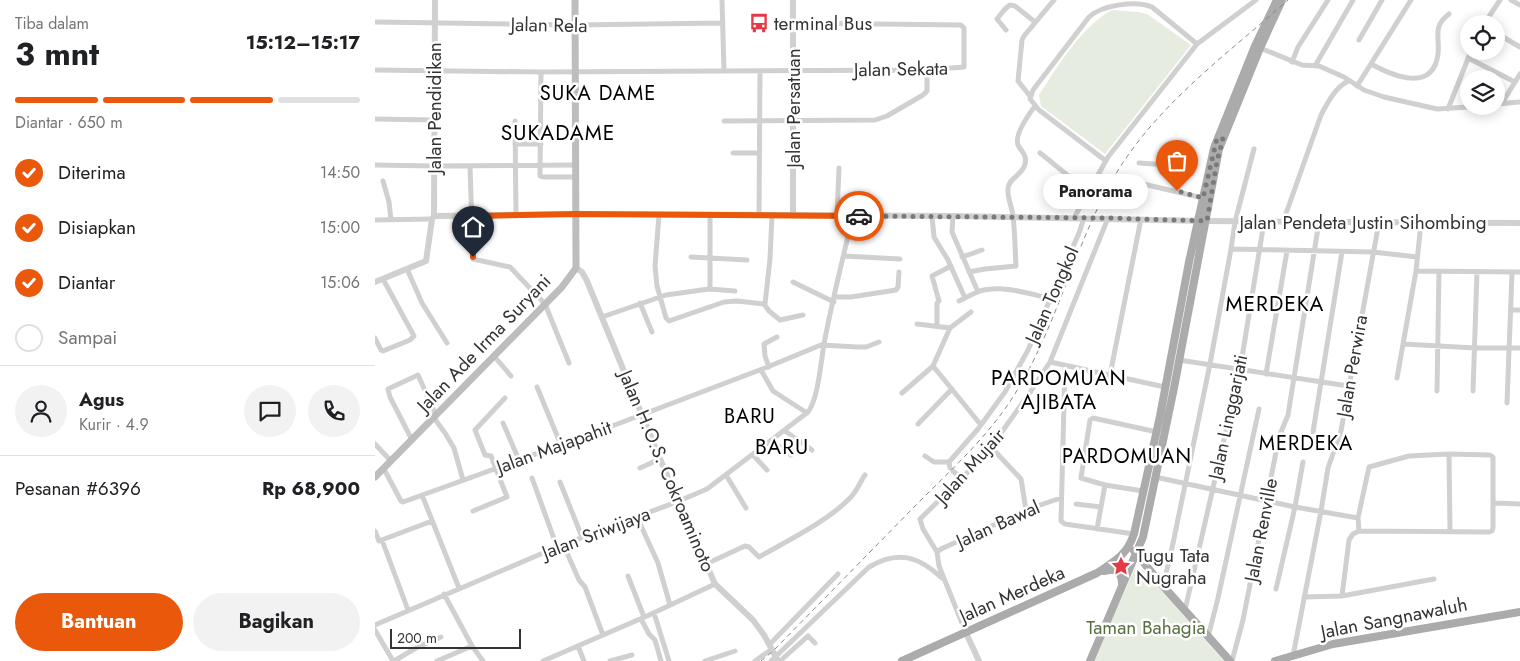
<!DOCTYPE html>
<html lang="id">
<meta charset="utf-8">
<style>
body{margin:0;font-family:Jost,sans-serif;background:#f2f2f2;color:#202124;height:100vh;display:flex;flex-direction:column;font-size:19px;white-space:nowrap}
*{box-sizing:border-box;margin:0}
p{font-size:16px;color:#757577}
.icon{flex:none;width:28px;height:28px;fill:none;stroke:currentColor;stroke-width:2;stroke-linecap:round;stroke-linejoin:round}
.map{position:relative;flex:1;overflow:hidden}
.side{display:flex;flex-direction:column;background:#fff;width:375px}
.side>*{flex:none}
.controls{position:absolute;left:1085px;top:15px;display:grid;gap:10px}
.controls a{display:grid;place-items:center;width:45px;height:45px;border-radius:50%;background:#fff;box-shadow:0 2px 12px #0003;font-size:25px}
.scale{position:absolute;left:15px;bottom:12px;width:131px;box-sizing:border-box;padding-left:5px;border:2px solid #333;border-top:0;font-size:14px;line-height:18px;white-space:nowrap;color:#333;-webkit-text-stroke:4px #fff;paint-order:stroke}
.pin{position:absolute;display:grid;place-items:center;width:42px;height:42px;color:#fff;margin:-51px -21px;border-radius:50% 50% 50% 0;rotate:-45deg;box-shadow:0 0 5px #0007}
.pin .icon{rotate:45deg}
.courier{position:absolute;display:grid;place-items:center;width:50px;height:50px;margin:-25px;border:4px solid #ea580c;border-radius:50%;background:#fff;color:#222;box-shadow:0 1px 6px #0007}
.bubble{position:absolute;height:35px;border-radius:18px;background:#fff;box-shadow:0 2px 12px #0003;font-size:16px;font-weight:700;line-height:35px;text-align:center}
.summary em{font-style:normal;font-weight:700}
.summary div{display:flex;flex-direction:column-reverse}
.summary{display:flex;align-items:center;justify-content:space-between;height:85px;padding:0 15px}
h1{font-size:32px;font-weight:700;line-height:38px}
.bar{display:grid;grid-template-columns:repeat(4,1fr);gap:8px 5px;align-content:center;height:60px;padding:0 15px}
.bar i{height:6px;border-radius:4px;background:#e0e0e0}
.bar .current{background:#ea580c}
.bar p{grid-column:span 4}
.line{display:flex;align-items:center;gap:12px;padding:0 15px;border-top:1px solid #e0e0e0}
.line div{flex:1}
.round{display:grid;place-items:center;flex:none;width:52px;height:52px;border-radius:26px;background:#f2f2f2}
ol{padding:0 15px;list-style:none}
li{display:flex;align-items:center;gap:15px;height:55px}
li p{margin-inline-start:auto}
li .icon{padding:5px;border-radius:50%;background:#ea580c;color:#fff;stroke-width:4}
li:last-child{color:#757577}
li i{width:28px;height:28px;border:2px solid #e0e0e0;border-radius:50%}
.action{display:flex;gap:10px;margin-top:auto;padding:10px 15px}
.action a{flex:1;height:58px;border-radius:30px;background:#ea580c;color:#fff;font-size:20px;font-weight:700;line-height:58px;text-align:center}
.action a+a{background:#f2f2f2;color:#202124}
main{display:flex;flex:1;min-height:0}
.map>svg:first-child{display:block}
.green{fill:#e6ecdf}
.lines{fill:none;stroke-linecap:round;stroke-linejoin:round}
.minor{stroke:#d0d0d0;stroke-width:5}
.tertiary{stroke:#d0d0d0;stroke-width:6}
.secondary{stroke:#bdbdbd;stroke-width:7}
.primary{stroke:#ababab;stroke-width:8}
.rail{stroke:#888;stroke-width:1;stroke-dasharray:5 4;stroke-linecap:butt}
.done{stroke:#7a7a7a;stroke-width:5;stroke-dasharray:0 9}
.route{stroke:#ea580c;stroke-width:6}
.labels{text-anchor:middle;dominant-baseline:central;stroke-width:5;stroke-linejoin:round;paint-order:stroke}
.poi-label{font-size:19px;fill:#333;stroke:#fff;text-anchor:start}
.street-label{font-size:19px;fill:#333;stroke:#fff}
.park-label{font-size:19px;fill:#56703f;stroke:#fff}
.neighbourhood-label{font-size:20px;letter-spacing:1px;fill:#000;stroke:#fff}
.quarter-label{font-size:21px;letter-spacing:1px;fill:#000;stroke:#fff}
</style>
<main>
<section class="side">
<div class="summary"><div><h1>3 mnt</h1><p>Tiba dalam</p></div><em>15:12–15:17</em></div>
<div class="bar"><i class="current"></i><i class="current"></i><i class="current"></i><i></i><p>Diantar · 650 m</p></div>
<ol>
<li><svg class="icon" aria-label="check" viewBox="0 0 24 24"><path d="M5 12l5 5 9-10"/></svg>Diterima<p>14:50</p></li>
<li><svg class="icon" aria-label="check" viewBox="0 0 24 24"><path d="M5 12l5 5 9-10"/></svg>Disiapkan<p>15:00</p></li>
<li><svg class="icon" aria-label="check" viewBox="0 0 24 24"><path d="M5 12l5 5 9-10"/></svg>Diantar<p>15:06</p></li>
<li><i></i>Sampai</li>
</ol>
<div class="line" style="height:90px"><a class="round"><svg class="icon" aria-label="person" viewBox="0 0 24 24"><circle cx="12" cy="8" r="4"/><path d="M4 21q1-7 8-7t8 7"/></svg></a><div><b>Agus</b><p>Kurir · 4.9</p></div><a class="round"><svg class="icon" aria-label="chat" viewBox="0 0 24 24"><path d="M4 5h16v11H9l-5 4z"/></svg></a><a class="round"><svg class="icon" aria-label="phone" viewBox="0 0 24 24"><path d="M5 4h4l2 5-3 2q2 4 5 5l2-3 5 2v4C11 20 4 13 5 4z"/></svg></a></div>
<div class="line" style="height:65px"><div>Pesanan #6396</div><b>Rp 68,900</b></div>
<div class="action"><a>Bantuan</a><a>Bagikan</a></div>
</section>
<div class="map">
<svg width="1145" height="661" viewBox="0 0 1145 661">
<rect width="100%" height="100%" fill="#fff"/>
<path class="green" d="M737 10 763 12 772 14 816 45 730 154 666 106 664 95C684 65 705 28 737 10Z
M760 568 768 570 849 661H718Z"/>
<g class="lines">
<path class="minor" d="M347 0 349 71
M1136 0 1145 5
M0 22 200 25 348 23
M1109 24 1125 0
M631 30 622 19 630 9 635 5 640 6 660 22
M1121 33 1145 47
M984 40 1007 0
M885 48 927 65 944 66 969 77 989 90 1009 97 1062 109 1109 106
M1093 58 1140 82
M917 62 923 47 953 0
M996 64C1018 76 1058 93 1063 54 1065 36 1057 27 1074 14
M940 66 978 0
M0 70 166 72 552 70 589 67V28L586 25 419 23
M166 72 165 176 168 177H200
M982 86 1036 0
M655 96 643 81 647 40 649 36 679 0
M1127 103 1145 74
M1121 104 1145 102
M1073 109 1096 51
M0 119 59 120
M140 121 141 216
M349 121 500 120 512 116 548 95 552 91V70
M140 144H166
M358 153H384
M665 153C681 165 696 180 713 190
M731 161 664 110 655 99 658 90 714 17C727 5 761 0 777 7L822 44
M764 163 793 165 807 168 802 191
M0 165 58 166 200 165
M95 166 98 259 135 267 170 304 194 363
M747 179 828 198
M8 181 14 202 16 220
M284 215 280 266 282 286 291 318 294 321 349 302 362 301 390 304 395 259 397 215
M384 215 385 71
M462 215 464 168
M557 216 559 237 573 260 590 298
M578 216 577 232 603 292
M699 218 733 157 822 44 881 0
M0 220 57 219
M908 222 946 115C953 102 960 88 973 81
M856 249 998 252 1042 257
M469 256 525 259
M316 257 372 260
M587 257 607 250
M32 269 47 303 72 343
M1041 271 1145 272
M594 272 610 269 641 266C640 250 640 232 638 216 637 207 632 197 633 189 633 178 648 175 650 164 652 156 648 153 644 147 637 137 654 114 660 106
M418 282 459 302
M334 289 360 291
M460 297H476L521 290 523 287 524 272
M584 301C590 298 596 295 602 292 625 284 653 293 676 299
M265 303 277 332
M389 304 394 311 405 320 428 315
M1136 310H1145
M227 317 291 295 334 289 335 286V215
M542 324 575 328
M562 326V303L564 301 557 276 576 266
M0 338 6 350 8 351 35 340 39 336 8 279
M1029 344 1100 348H1145
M119 356 136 376
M804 360 973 386
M675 362 790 387
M690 365 686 521 690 524 759 534
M558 366 606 425
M394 367 390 356 389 344 402 337
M386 370 398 391 432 413
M891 374 912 251
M735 375 766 219
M1022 378 1041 271 1046 223
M162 387 186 445
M1062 391 1064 271
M1098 391 1102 272
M527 393 558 366 575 328 596 312
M1132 403 1137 273
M59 418 70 433 79 448 88 480
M128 423 144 460
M543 424 577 389
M410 431 437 450
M938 432 967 252
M37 440 15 397 13 389 43 375 61 415
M397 441 416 455
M0 444 16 461
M616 447 646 479 651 510
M1074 454 1115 455 1118 457V528L1117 531 1114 532 984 531 983 518 994 467 1034 456Z
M1074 454 1075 531
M378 455 392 470
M550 456 559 462H574
M265 468 285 459
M575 468 574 462 603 429 630 392 653 350 704 233 709 218
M9 469 26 501 28 502 216 434 390 368 446 345 483 347H491L504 342
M578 471 586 478
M351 475 371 508
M780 477 920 507 983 518
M157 478 182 547
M185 482 207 537
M768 491 730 485 706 478 715 420 718 418 782 432
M47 495 84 588
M1118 503 1145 504
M701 504 726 507
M98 511 132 497 116 456 110 455 100 430 130 398
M262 517 283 563 295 605
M722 529 730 485
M0 531 4 541 57 521
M7 540 33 610
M188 544 204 580 210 587 228 635
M562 552 566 549 656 508 686 498
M331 564 370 546 374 547 384 557C412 541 453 521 475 498 482 491 485 482 490 475
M253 576 269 617
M788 586 796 553 835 364 856 249 860 222 879 149
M901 589 920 507 928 462
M69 594 97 646 108 661
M967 596 974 540 978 534 984 531
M929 597 967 596 1059 579
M810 610 865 370 889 222
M279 613 294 661
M266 619 274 634 280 640 286 661
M0 625 182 547 304 501 332 489 433 412C443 400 446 361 449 344 457 301 468 258 478 215
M0 630 18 661
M591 633 564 566 562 552 548 529 545 519 597 468 616 447 656 391 675 362 733 218
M833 637 843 598 884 409
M395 644 463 574
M203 646 209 661
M918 656 946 511 953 468 966 431 1004 222
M19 661 41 648 66 637
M62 661 97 646
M168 661 272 616 340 584
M235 661 257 655
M330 661 360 651
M380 661 397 649
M396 661 494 567C523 550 543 556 567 578
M405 661 433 636 440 643
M857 661 868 620 904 437 913 415 944 222"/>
<path class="tertiary" d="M418 0V215
M59 216 60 0
M201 268 207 272 212 281 285 459 340 584 378 620 389 635 403 661
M0 282 51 261 57 219 59 216 201 214 578 216 832 221 1145 223
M591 633 604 661"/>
<path class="secondary" d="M0 477 187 287 201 268 200 0"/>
<path class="primary" d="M759 551 788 586 855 661
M729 571C741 568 747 572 747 584
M527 661 722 573C740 561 752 555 759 534L785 416 814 262 839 148 880 46 902 0
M715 661 768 537 799 388 844 149 885 48 907 0
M900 661 958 644 1145 612"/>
<path class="rail" d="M386 661 398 651C446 602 495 552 543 503 575 471 609 440 634 403 679 336 696 255 735 184 777 108 849 57 913 0"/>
</g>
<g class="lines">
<path class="done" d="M484 216 733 218 832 221 842 161 848 139 842 138 828 198 802 191"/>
<path class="route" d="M98 257 97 216 201 214 484 216"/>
</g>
<defs>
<symbol id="bus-bare" viewBox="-9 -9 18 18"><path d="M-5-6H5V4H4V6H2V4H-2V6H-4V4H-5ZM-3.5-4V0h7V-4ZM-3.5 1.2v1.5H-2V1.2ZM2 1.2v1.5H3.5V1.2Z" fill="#e63946" stroke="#fff" stroke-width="2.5" paint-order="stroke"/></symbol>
<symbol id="sight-bare" viewBox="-9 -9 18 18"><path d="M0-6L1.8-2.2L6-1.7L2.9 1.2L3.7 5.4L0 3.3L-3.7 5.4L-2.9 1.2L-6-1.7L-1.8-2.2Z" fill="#e63946" stroke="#fff" stroke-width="2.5" paint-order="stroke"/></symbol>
</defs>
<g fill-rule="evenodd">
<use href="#bus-bare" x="370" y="9" width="28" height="28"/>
<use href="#sight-bare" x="732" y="552" width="28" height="28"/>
</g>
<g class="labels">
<g class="poi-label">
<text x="399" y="23">terminal Bus</text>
<text x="761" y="555">Tugu Tata<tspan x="761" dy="22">Nugraha</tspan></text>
</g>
<g class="street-label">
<text transform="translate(174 25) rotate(1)">Jalan Rela</text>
<text transform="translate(526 69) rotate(-1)">Jalan Sekata</text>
<text transform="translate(59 108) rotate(-90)">Jalan Pendidikan</text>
<text transform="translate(418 108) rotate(-90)">Jalan Persatuan</text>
<text x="988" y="222">Jalan Pendeta Justin Sihombing</text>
<text transform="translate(677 295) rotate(-66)">Jalan Tongkol</text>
<text transform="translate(109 343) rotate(-46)">Jalan Ade Irma Suryani</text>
<text transform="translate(977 366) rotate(-80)">Jalan Perwira</text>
<text transform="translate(853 417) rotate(-78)">Jalan Linggarjati</text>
<text transform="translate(179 447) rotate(-20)">Jalan Majapahit</text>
<text transform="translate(595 466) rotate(-48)">Jalan Mujair</text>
<text transform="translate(292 471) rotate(67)">Jalan H.O.S. Cokroaminoto</text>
<text transform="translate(623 524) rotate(-24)">Jalan Bawal</text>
<text transform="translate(886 530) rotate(-79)">Jalan Renville</text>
<text transform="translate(221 533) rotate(-21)">Jalan Sriwijaya</text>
<text transform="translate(637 594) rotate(-24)">Jalan Merdeka</text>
<text transform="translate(1019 618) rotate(-11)">Jalan Sangnawaluh</text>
</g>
<g class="park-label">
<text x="771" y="627">Taman Bahagia</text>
</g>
<g class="neighbourhood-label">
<text x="223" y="93">SUKA DAME</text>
<text x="375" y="416">BARU</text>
<text x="931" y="443">MERDEKA</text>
<text x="752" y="456">PARDOMUAN</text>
</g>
<g class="quarter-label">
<text x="183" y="133">SUKADAME</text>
<text x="900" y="304">MERDEKA</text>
<text x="684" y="378">PARDOMUAN<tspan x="684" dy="24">AJIBATA</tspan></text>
<text x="407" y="447">BARU</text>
</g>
</g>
</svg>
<div class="controls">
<a><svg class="icon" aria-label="locate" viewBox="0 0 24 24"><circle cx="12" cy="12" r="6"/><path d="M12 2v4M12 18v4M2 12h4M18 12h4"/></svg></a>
<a><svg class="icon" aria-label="layers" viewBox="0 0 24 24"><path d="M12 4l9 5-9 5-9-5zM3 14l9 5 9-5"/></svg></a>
</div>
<div class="scale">200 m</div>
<div class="pin" style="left:802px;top:191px;background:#ea580c"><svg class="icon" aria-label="bag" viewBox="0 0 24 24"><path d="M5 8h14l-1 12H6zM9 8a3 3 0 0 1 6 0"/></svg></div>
<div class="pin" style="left:98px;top:257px;background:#1f2937"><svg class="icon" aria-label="home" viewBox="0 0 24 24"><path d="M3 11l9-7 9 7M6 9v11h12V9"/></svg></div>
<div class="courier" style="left:484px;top:216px"><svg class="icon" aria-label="car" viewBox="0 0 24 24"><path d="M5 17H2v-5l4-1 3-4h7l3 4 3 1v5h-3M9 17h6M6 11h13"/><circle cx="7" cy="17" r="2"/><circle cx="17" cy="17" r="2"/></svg></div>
<div class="bubble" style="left:668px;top:174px;width:105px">Panorama</div>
</div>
</main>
